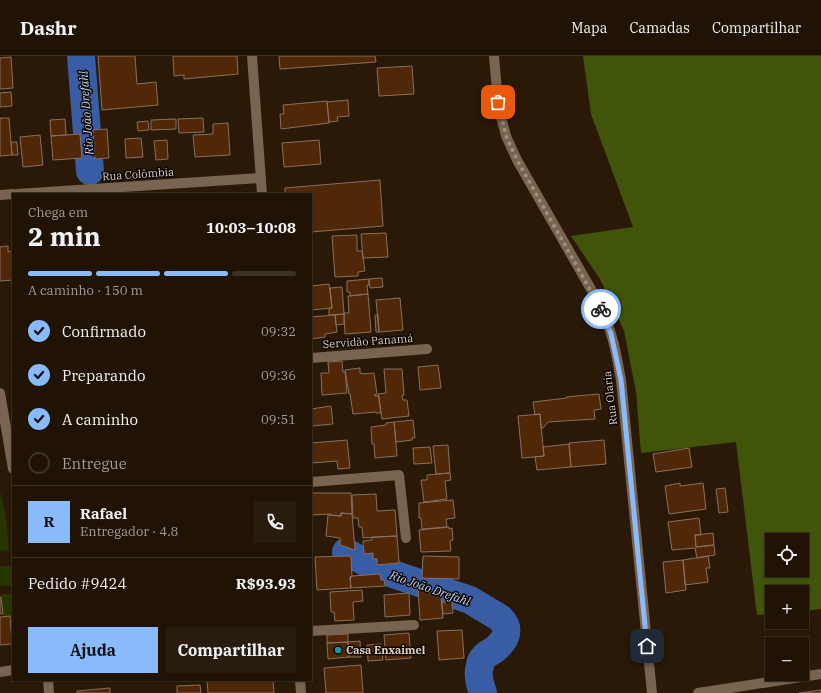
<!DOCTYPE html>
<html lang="pt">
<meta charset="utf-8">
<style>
body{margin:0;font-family:"IBM Plex Serif",serif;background:#281c0e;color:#f1f3f6;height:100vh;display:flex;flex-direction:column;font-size:15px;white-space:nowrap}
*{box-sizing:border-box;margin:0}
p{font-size:13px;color:#a29e9a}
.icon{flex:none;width:22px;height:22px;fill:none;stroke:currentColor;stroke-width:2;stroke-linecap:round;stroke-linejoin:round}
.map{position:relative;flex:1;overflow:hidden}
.details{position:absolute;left:12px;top:137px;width:300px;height:488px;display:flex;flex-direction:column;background:#201304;border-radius:0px;box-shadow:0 1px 3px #0004,0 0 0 1px #3d3226}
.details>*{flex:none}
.buttons{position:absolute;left:765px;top:477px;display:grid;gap:8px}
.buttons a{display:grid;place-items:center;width:44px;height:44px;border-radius:0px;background:#201304;box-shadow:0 1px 3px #0004,0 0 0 1px #3d3226;font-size:20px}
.pin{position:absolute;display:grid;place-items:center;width:34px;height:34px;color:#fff;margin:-17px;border-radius:8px;box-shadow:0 2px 6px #0006}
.courier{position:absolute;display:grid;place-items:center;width:40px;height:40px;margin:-20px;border:3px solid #88bafc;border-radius:50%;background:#fff;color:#222;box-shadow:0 1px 5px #0007}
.headline em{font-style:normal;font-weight:700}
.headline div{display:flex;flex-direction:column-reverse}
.headline{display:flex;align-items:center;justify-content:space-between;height:68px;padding:0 16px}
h1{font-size:26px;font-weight:700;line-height:30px}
.bar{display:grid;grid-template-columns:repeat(4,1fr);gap:6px 4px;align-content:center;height:48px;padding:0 16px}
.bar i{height:5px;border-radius:3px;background:#3d3226}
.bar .current{background:#88bafc}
.bar p{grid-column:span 4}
.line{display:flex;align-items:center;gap:10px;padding:0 16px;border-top:1px solid #3d3226}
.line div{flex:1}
.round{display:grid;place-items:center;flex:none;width:42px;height:42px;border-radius:0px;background:#281c0e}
ol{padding:0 16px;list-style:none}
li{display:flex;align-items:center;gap:12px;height:44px}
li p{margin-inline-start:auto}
li .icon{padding:4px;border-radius:50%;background:#88bafc;color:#111;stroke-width:4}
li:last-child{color:#a29e9a}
li i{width:22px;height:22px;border:2px solid #3d3226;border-radius:50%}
.button{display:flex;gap:8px;margin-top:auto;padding:8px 16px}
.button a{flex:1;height:46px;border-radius:0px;background:#88bafc;color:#111;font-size:16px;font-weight:700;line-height:46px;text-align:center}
.button a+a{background:#281c0e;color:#f1f3f6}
header{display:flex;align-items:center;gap:24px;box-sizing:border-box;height:56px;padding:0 20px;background:#201304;border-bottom:1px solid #3d3226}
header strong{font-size:19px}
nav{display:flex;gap:22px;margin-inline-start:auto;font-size:14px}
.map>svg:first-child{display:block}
.green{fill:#273500}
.forest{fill:#40540a;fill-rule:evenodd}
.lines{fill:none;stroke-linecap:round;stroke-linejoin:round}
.river{stroke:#385da4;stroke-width:28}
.building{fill:#502808;stroke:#886f5f}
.minor{stroke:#786450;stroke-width:10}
.tertiary{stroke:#786450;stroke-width:10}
.done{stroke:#9e9183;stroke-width:4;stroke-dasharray:0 7.2}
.route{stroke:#88bafc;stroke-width:5}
.culture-dot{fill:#0f9aa8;stroke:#0d0602;stroke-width:1.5}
.labels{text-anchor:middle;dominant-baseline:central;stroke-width:3;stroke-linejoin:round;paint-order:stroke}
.street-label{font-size:11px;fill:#ddd1c6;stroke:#0d0602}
.poi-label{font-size:11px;font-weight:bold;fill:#ddd1c6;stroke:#0d0602;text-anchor:start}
.water-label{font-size:12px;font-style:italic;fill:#c0d7ff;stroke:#0d0602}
</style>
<header>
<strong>Dashr</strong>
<nav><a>Mapa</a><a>Camadas</a><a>Compartilhar</a></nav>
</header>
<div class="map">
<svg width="821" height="637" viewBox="0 0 821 637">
<rect width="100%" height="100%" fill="#2a1906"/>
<path class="green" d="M0 438H1L6 461 9 494 0 495Z
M12 509 13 529 0 530V510Z
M1 538H13V560H3Z"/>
<path class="forest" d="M583 0H821V553L802 555V536H772V558L757 559 736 386 641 397 636 336 624 275 600 223 571 180 633 171 591 58ZM772 484H802V514H772Z"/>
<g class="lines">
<path class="river" d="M81 0 90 115
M346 496 378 513 470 544 500 562C512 574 505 585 494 594 491 596 486 598 484 601 482 603 480 607 480 610 477 617 480 629 483 637"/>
</g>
<path class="building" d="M98 0H135L137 28 156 26 158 49 102 54Z
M173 0H237L238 18 184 23V19L174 20Z
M279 0H375L376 6 280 13Z
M11 1 13 32 0 33V2Z
M412 10 414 38 379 40 377 12Z
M11 36 12 50 0 51V37Z
M348 44 349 60 337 61 338 65 329 66 327 46Z
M327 45 329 67 281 73 280 58H284L283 49Z
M0 62H9L12 99 0 100Z
M203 62 204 76 179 77 178 63Z
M65 63 66 79 51 80 50 64Z
M176 63V73L151 74V64Z
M148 65 149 74 138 75 137 66Z
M228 67 230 99 195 101 193 79 213 78V68Z
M107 73 109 102 95 103 93 74Z
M80 78 82 102 53 104 51 80Z
M40 79 43 109 23 111 20 81Z
M141 82 143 101 126 102 125 83Z
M167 84 168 103 156 104 154 85Z
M319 84 321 108 284 111 282 87Z
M11 86H17L18 99H12Z
M380 124 383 170 311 176V138H285V132Z
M386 177 388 201 363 202 361 178Z
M357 179V195H362L365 215 358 216V220L335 221 332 180Z
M8 190V196L13 195V224L0 225V191Z
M382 222 383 231 370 232 369 223Z
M369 223V229H367L368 238 350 240V236H347V225Z
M329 228 332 252 311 254 312 261H311V230Z
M342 231 344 258 329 259V252H332L330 232Z
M368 238 371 276 345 278 344 257H349L348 240Z
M400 242 403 274 379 276 376 244Z
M344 258V268L336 269 335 259Z
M335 259 337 276 325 278V281L311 283V261Z
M375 259H378L379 276H376Z
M342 305 343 316H345L347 337 322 339 321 317H329L328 306Z
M438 309 441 332 420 334 418 311Z
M360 312V317H362V318L374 317 377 338 374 339 375 340H379L381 357H376V356L353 358 350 338H349L345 314Z
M384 313H402L404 339H402L403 344H407L409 360 382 363 378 338 386 337Z
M599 338 601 353 594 354 595 363 548 366 543 372H541L540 358 535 359 533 346 567 342 566 341Z
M331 350 333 368 312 370 311 353Z
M540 358 544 400 522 402 518 360Z
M413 364 415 382H412V384L396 386 394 366Z
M394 366 397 400 375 402 374 388H372L371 371 386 369V367Z
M347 384 350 412 338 413 337 405 311 407V387Z
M604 384 606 408 571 411 569 387Z
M569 388 571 411 537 414 535 401 544 400 543 391Z
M448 389 450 417 436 418 433 390Z
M430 391 432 407 414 408 413 392Z
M689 392 692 411 656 416 653 398Z
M450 417 451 424 445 425 447 443 424 446 421 424H427V419Z
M680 427V430L703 427 706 453 669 458 665 430Z
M725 432 728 456 719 457 716 433Z
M311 437H351L352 458 341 457V460L331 459V458L311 459Z
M376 438 377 455 395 454 397 480 363 482 362 471H359L358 462H353L352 439Z
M453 444 455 462 446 463 447 471 422 473 421 462H419V447Z
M341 457 352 458 355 494 340 489V482L326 480 328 459 341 460Z
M699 462 701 479H695L696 491 714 489 715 499 697 502 695 492 672 494 668 466Z
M449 471V473L452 472 453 484 450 485 451 495 421 496 419 474Z
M713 477 714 489 696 491 695 479Z
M397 480 399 507 377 509V503H373V497L364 498 363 485 372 484V481Z
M802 494H803L805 510H802Z
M764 496H772V509L766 510Z
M348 500 351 501 352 521H350L351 532 317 534 315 501Z
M423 500 459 501V523L422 522Z
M708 500 710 512H706L708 526 685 529 683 504Z
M683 504 686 534 666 537 663 506Z
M380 518 381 524H384L385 530 351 532 350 521H352V520Z
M418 533H420L441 540 443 562 420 564Z
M362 534 363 545 353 546 354 564 335 565 334 556H331L330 536Z
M409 537 410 559 385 561 384 539Z
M0 541H1L3 558H0Z
M442 546H452L453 557 443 558Z
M10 560 12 588 0 589V561Z
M462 574 464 602 439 604 437 575Z
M409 577 411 602 386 604 384 579Z
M348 578V586L327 587V579Z
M360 585 361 601H349L348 586Z
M348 586 349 601 328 603 327 587Z
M381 588 383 604 368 605 367 589Z
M361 609 363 637H326L324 612Z
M207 624H273L274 637H208Z
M200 629 201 637H177V630Z
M110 632V637H77V635Z
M821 634V637H799Z"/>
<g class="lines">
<path class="minor" d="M494 0 497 35 500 57 506 80 517 104 592 235C599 249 607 263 611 278 616 293 618 309 621 324L652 637
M17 138 261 122
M0 139 13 138
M311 302 427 293
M0 337 13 413
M311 426 399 419 406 482
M311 575 414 569
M0 616 13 614
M48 624 49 637
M698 637 821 618"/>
<path class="tertiary" d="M252 0 262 138
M300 624 301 637"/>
</g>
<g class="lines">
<path class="done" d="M498 46 506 80 517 104 601 253"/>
<path class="route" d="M601 253 611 278 621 324 647 590"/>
</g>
<circle class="culture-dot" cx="338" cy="594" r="4"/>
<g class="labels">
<g class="street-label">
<text transform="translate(138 118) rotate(-4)">Rua Colômbia</text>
<text transform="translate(368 285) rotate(-4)">Servidão Panamá</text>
<text transform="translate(610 342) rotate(-97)">Rua Olaria</text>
</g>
<g class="poi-label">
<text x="346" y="594">Casa Enxaimel</text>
</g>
<g class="water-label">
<text transform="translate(86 57) rotate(-94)">Rio João Drefahl</text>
<text transform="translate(430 532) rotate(19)">Rio João Drefahl</text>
</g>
</g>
</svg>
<div class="buttons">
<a><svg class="icon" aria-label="locate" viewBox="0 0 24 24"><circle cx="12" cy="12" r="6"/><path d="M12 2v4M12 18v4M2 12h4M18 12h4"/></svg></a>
<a>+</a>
<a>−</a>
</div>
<div class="pin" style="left:498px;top:46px;background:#ea580c"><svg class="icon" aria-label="bag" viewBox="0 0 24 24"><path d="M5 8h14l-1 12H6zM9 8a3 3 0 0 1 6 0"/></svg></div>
<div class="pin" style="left:647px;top:590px;background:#1f2937"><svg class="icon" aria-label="home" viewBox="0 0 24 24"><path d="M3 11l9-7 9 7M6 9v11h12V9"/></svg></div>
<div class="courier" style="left:601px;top:253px"><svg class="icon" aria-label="bike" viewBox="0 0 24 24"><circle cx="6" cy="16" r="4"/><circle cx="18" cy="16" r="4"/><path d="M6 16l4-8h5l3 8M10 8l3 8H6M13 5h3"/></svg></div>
<section class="details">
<div class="headline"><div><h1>2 min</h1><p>Chega em</p></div><em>10:03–10:08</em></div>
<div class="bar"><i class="current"></i><i class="current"></i><i class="current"></i><i></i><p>A caminho · 150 m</p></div>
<ol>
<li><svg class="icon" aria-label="check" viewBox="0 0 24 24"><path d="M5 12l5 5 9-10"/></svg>Confirmado<p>09:32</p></li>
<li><svg class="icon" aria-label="check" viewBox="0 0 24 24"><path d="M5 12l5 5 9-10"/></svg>Preparando<p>09:36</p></li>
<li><svg class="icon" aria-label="check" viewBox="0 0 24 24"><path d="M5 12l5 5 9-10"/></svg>A caminho<p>09:51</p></li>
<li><i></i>Entregue</li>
</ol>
<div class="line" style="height:72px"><b class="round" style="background:#88bafc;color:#111">R</b><div><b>Rafael</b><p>Entregador · 4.8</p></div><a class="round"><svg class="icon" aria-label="phone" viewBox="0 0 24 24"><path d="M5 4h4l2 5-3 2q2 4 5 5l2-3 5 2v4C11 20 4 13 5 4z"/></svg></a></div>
<div class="line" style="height:52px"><div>Pedido #9424</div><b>R$93.93</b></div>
<div class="button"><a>Ajuda</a><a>Compartilhar</a></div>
</section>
</div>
